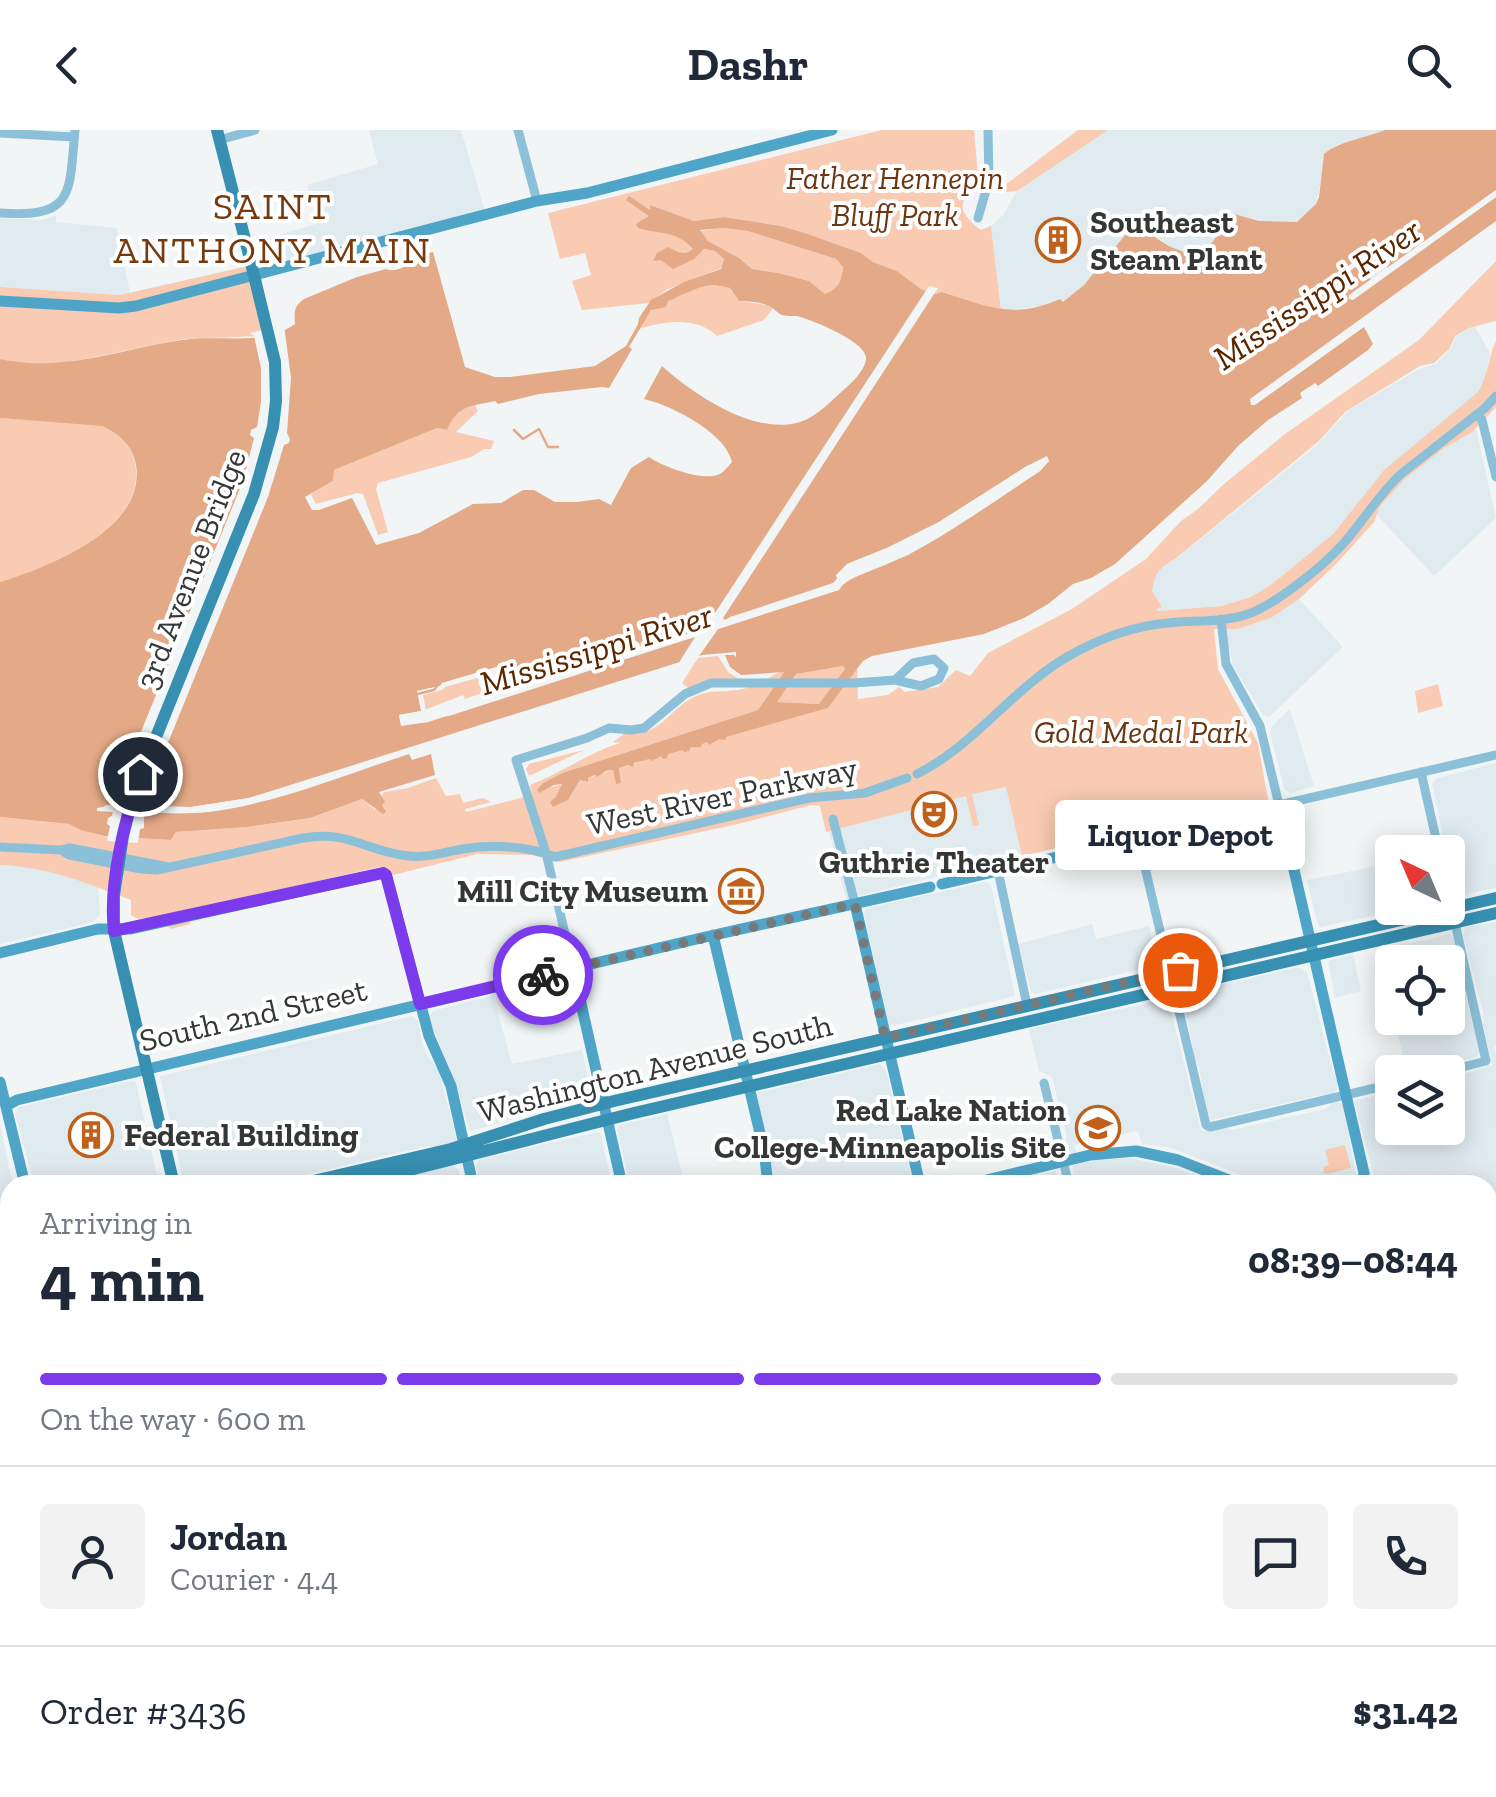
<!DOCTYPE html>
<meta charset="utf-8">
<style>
body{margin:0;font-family:"Zilla Slab",serif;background:#f2f2f3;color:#1f2937;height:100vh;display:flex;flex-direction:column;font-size:38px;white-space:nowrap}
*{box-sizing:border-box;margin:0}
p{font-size:32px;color:#747a83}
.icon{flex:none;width:55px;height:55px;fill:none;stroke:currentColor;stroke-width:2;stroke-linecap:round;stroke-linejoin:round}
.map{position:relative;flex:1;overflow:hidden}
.details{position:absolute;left:0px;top:1045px;width:1498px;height:622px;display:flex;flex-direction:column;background:#fff;border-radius:30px 30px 0 0;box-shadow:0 5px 25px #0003}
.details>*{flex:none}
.needle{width:65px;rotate:316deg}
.buttons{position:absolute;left:1375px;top:705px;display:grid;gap:20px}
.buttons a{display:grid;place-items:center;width:90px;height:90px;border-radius:10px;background:#fff;box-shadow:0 5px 25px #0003;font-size:50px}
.pin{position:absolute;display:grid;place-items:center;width:85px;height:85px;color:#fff;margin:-42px;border:5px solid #fff;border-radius:50%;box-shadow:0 2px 10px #0007}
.courier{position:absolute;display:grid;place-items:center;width:100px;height:100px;margin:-50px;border:8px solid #7c3aed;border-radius:50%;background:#fff;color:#222;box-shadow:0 2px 12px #0007}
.bubble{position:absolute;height:70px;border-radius:10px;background:#fff;box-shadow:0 5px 25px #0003;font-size:32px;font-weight:700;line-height:70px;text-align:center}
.overview em{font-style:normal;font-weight:700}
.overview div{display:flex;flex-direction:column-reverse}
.overview{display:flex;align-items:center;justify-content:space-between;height:170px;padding:0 40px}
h1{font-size:65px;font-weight:700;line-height:75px}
.bar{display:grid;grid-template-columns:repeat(4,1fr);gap:15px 10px;align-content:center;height:120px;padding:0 40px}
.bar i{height:12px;border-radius:8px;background:#e0e1e3}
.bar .selected{background:#7c3aed}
.bar p{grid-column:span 4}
.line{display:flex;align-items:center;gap:25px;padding:0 40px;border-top:2px solid #e0e1e3}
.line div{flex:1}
.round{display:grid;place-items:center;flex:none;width:105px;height:105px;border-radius:10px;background:#f2f2f3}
header{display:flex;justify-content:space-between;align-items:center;height:130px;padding:0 40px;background:#fff;font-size:45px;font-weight:700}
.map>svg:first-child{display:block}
.built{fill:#e0ebf0}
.green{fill:#f9cbb2}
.water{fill:#e4a987;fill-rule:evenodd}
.pier{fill:#f1f5f6;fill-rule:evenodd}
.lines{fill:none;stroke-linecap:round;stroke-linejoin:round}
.stream{stroke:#e4a987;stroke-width:2.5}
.street{stroke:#8bc0d8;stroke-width:9}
.secondary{stroke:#4fa5c8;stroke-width:11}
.primary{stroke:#3790b2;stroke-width:12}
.highway{stroke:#317c99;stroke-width:15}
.tram{stroke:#8f9292;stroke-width:2.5}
.primary-bridge{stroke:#3790b2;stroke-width:12}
.done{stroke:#777a7a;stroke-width:10;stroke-dasharray:0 18}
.route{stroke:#7c3aed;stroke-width:12}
.labels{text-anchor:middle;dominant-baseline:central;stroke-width:8;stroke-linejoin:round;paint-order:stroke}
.park-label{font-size:32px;font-style:italic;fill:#6c3611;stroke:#fff}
.poi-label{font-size:32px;font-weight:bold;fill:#353737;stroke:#fff;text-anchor:start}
.street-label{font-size:32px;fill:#353737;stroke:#fff}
.water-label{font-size:35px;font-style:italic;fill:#5c2700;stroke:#fff}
.quarter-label{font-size:38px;letter-spacing:2.5px;fill:#773a0e;stroke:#fff}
</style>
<header><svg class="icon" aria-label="back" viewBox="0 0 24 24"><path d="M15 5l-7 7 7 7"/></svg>Dashr<svg class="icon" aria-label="search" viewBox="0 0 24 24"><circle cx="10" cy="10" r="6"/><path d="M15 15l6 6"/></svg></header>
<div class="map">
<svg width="1496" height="1667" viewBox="0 0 1496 1667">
<rect width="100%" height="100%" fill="#f1f5f6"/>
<path class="built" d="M369 0H461L485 81 267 136 259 111 319 93 307 55 378 34Z
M1108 0H1385L1363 9 1336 15 1323 40 1316 74 1297 92 1259 91 1234 85 1207 119 1203 122 1190 124 1176 120 1135 94 1084 155 1063 173 1060 169 1039 176 1001 181 991 96 1003 85 1017 61Z
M56 85V92L117 98 130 163 120 165 0 157V88L42 90Z
M1376 122 1388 138 1363 155 1352 140Z
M1475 197 1490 223 1485 251 1478 262 1384 340 1333 404 1272 454 1251 467 1222 476 1157 481 1140 461 1148 450 1164 435 1175 430 1316 316 1348 281 1419 239 1436 234 1451 218 1456 207 1469 198Z
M1476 298 1496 388 1434 446 1376 384 1379 376 1406 348 1443 319Z
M1299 469 1343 517 1269 587 1263 585 1233 535 1225 499H1237L1271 488Z
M1290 579 1314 656 1290 663 1284 658 1270 603 1272 596Z
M1496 633V758L1461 765 1454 760 1432 653 1437 648Z
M1006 656 1022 726 846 769 829 701 967 665 973 695H978L972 664Z
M1392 733V778H1409L1321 797 1318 796 1307 750Z
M0 735 25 736 63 744 98 757 100 784 96 790 89 793 0 814Z
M985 752 991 755 1015 866 892 896 889 894 864 785 865 781 868 778Z
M1496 792V916L1494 917 1496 924V1079L1488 1083V1055H1376L1354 971 1392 961V998H1448V949L1492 935 1483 895 1484 885 1463 804 1466 797Z
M1092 794 1096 809 1149 796 1156 830 1154 834 1150 837 1035 864 1031 862 1018 814Z
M1449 803 1456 812 1454 819 1480 923 1475 928 1407 942 1394 888H1448V832H1392V882L1377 818 1437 808Z
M1353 824 1361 861 1335 868 1328 831Z
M1299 837 1307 842 1333 941 1338 950 1337 959 1333 964 1327 966 1321 965 1211 990 1207 988 1199 936 1194 931 1192 920 1193 917 1185 878 1180 872 1181 864 1184 861H1194Z
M493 865 512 934 582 920 591 962 588 968 470 1001 451 941 428 887 433 881Z
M1165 866 1173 873 1171 881 1201 1001 1228 998 1232 1000 1325 979 1332 973 1340 972 1343 975 1358 1055H1268L1168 1017 1142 1014 1138 1001 1074 1015 1077 1023 1073 1024 1066 1020V1003L1052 947 1039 941 1029 899 1153 872Z
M412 886 418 891 422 913 427 925 439 941 457 1011 440 1018 428 1016 260 1055H184L160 946Z
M879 934 886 940 913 1055H775L755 970 757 963Z
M132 951 136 953 159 1055H34L15 983 19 977Z
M667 984 683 1047 692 1045 694 1055H630L617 1000 619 995Z
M0 994 13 1055H10V1113L0 1115Z
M598 1002 601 1004 612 1055H480L476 1035 480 1029Z
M1129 1028 1177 1038 1210 1052 1211 1055H1077L1073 1037 1074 1034 1083 1031Z
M451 1035 458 1039 462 1055H364Z
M1055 1041 1060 1055H997L1045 1044Z
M10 1137V1266L2 1268 0 1140Z
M1496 1238V1368L1488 1370V1240Z
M10 1286V1419L0 1421V1289Z
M1496 1388V1474L1488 1475V1390Z
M10 1432V1567L6 1568 1 1565 0 1560V1435Z
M24 1658H155L157 1667H27Z
M170 1658H251L212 1667H172Z
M325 1658H452L454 1667H327Z
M472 1658H603L605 1667H475Z
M772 1658H891L852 1667H775Z
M979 1658H1049L1051 1667H936Z
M1069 1658H1344L1346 1667H1071Z"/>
<path class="green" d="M882 0H974L978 46C965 69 950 77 981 100L991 96 1001 181 943 162 935 164 921 159 897 141 873 132 861 123 805 103 781 96 724 87 694 91 650 75 653 81 650 101C671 104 679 103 694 120L660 129 669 135 697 124 704 119 715 121 724 129 721 138 666 160 649 173 582 180 572 151 591 145 585 123 560 129 548 83Z
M1078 0H1108L1017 61 1006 62 1005 55Z
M724 98 748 101 836 129 843 137C841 152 839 158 825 164L809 151 778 143 752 139 739 128 708 111 700 101Z
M1496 131V191L1469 198 1455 206 1450 218 1434 233 1420 236 1345 282 1319 311 1174 430C1159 437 1155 444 1152 461L1162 477 1156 479 1157 481 1222 476 1251 467 1272 454 1333 404 1384 340 1478 262C1488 246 1488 228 1496 211V277L1472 302 1443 319 1406 348 1380 376 1374 392 1336 434 1299 469 1271 488 1237 499H1214L1218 539 1258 613 1268 670 1022 726 1006 657 972 664 979 695 973 696 966 666 826 702 820 676 811 675 738 694 560 732 531 725 477 724 393 745 389 741 379 737 182 782 191 794 171 799 154 787 138 789 131 785V770C86 753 49 737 0 735V687L69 694 102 706 171 710 176 702 247 697 310 688 362 669 375 680 382 675 380 668 384 662 408 658 436 648 446 666 460 664 463 673 483 668 491 672 465 679 466 682 532 665 530 655C561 643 590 622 620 613L613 612 624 604C665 606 666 579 698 565 711 560 723 562 737 560 751 559 767 548 780 542H784L758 580 562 643 543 653 545 659 563 654 553 676 568 670 580 650 587 652 588 648 613 640 616 653 621 652 619 638 720 608 724 610 725 607 828 578 857 538 858 569 888 565 899 557 905 562 938 557 956 540 970 546 988 523 1072 479 1146 429 1181 391 1198 379 1224 354 1285 304 1419 210Z
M248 136 264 206 183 209 65 233 22 234 0 229V157L120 165Z
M714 155 730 158 739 171 767 175 773 178 764 190 717 206C697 186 664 191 639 199 643 192 647 184 653 179 666 169 698 156 714 155Z
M475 275 478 281 456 302 494 311 491 319H484L471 327 378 353 376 359 388 402 378 405 363 364 357 363 316 374 311 364 333 351 334 340 437 298 447 300C453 284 459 280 475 275Z
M0 288 103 295C122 305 136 320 136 343 138 402 47 438 0 452Z
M718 526 728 542 739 549H713L688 558 682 553 698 528Z
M500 535 488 561 465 569 463 565 422 581 418 566 437 561 442 553Z
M843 536 845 539 820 574 777 572V569L796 544Z
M1438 554 1443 576 1418 583 1415 561Z
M584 620 529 646 526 639 529 634Z
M1345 1015 1351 1038 1327 1044 1323 1043 1324 1037 1329 1035 1325 1020Z"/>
<path class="water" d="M1385 0H1496V60L1388 138 1376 122 1379 119 1376 115 1335 146V149H1338L1360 134 1371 150 1350 165 1353 169 1496 67V91L1250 269 1251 275H1255L1364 197 1373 214 1368 220 1318 256 1315 253 1300 263 1302 268 1268 290 1238 316 1207 351 1115 434 1091 448 1073 454 1048 474 1024 488 984 504 872 526 863 531 828 578 726 607 725 610 719 609 709 615 707 612 702 614 701 617H691L689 621 684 622 683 620 668 624 667 628 663 629 661 626 652 631 650 629 634 633 633 637 628 635 619 638 621 653 616 654 613 640 606 641 597 647 595 645 588 648V652L580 650 568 670 553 677 550 672 556 667 562 654 554 655 539 663 537 660 543 653 562 643 758 580 784 542 741 545 730 537 725 525H734L736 527V522L702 525 249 668 191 677 106 675 99 681C135 680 171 686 207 682 276 674 344 645 409 624L412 630 431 624 435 645 379 662 385 672 382 675 386 682 383 684 362 669 310 688 247 697 176 702 171 710 104 706 81 700 69 694 0 687V452C48 437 146 400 136 335 133 316 119 304 103 296L0 288V229C62 243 121 219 182 210 219 204 263 217 295 194 294 182 294 176 304 169L357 147 386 139C393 142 402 139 408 134L407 131 412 130 418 134 421 125 433 122 465 237 495 247H510L595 236 626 216 638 194 639 188 651 170 684 152 721 139 724 129 715 121 704 119 694 129 673 139 661 130 653 131 657 123 668 117C677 122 684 126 693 119 676 100 661 105 638 98L636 94 649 86 626 70 629 66 650 80V75L694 91 724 87 781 96 805 103 861 123 873 132 897 141 921 159 935 164 942 162C988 176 1012 190 1060 169L1063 172 1084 155 1135 93C1156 107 1182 132 1207 119L1234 84 1259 91 1297 92 1316 74 1319 67 1324 24C1339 11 1366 8 1385 0ZM724 98 748 101 836 129 843 137C841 152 839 158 825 164L809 151 778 143 752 139 739 128 708 111 700 100ZM714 155 730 158 739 171C749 171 760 172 769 176 774 178 777 183 782 185 784 186 795 186 797 186 812 190 868 212 866 229 865 242 847 257 838 265 827 275 814 288 800 292 755 306 694 265 662 236L644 269C671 275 726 303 732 332 728 336 725 341 720 344 703 352 664 337 649 327L631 338 611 375 599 369 577 372H555L534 360H523L501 373 473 374 419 403 376 415 352 368 319 380H312L305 367 333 351 334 340 437 298 447 300C457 275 472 276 495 271L498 274 539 264 602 257 609 258 632 219 629 217 651 180 666 177 668 171C683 165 697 156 714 155ZM1049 331 1040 341C990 374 940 411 885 435 869 442 848 447 838 460L449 586 445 585 428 592 401 595 399 585 422 581 417 561 440 556 442 553 500 536 505 543 483 552 488 561 589 529 600 520 638 512 642 519 649 517 718 494 730 487 834 453 847 434 887 418 939 392 1027 336ZM843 536 845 539 819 574 777 572 796 544Z"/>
<path class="pier" d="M1496 60V67L1367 160 1353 170 1349 169V165Z
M929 156 938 158 723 488 725 490 833 453 837 449 836 445 847 434 887 418 939 392 1027 336 1047 326 1049 331 1040 341 938 408 908 425 845 451 839 460 718 499 695 532 675 539 695 507 428 592 401 596 399 585 421 581 417 561 440 556 442 553 503 535 505 542 484 552 489 561 589 529 600 520 633 510 638 512 642 518 701 500 712 483H715ZM1041 334 920 412 842 447 849 439 889 422 941 396ZM633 515 636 520 605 531 427 587 405 590 425 585 426 581 423 565 442 560 445 557 484 546 479 548 478 553 484 564 489 566 590 534 602 525Z
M284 195 291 248 287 303 290 309 289 313 284 315 268 367 163 625 166 626 167 623 176 624V627L161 628 145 676 191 677 249 668 428 613 430 616 261 671 209 682 144 683V698L140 699 138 713 107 711 110 696 107 694 108 688 112 686 113 682 97 681V678L115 675 131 625 123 619V617L134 619 243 351 254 308 250 305 251 300 257 297 261 272V238L254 206 250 203Z"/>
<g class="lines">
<path class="stream" d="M514 300 523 309 539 299 548 317H558
M417 564 434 560 437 556"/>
<path class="street" d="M518 0 537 71
M0 3 74 7
M219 10 255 0
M0 83C75 88 69 64 75 0
M978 88 989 50 988 0
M1477 284 1482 290 1496 347
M1221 489 1226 534 1260 596 1279 675 1496 625
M1421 642 1439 722
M917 644C975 615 1012 559 1067 527 1098 509 1133 496 1168 493 1195 490 1225 493 1251 483 1278 472 1322 437 1342 415 1363 392 1378 365 1401 344L1485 278 1496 266
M833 689 855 774
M1138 708 1206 995 1210 997 1392 954
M0 717 61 720 70 718 169 737
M61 720 69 725 141 739 157 740 303 708C350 700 367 722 409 726 428 728 444 722 463 719 491 714 529 716 555 727L809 668 865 663 907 648
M998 741 1027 875
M1448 761 1450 777
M573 838 546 723 516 630 587 608 609 598 631 600 644 598 685 564 711 553H854L895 550 921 556 939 549 944 538 934 529 913 533 895 550
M1443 942 1486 931 1455 793
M1044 953 1069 1055
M1488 1237 1496 1235
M0 1583 10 1581"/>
<path class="secondary" d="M0 171 119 178 136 176 537 71 587 63 832 0
M942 754 1279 675 1364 1043 1363 1055
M855 774 920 1055
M713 805 764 1020 768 1055
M0 823 98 799H131L383 743 386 745 429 906 451 956 473 1055
M573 838 622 1055
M0 952 25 1055
M6 976 17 970 701 808 930 757
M966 1055 1090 1025 1136 1021 1178 1030 1242 1055
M1488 1106 1496 1102
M0 1277 10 1275
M1488 1380 1496 1378
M0 1430 10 1427
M1488 1529 1496 1527
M1488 1566 1496 1603
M0 1589 10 1633
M16 1658 18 1667
M164 1658 166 1667
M314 1658 316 1667
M465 1658 467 1667
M611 1658 613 1667
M761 1658 764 1667
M1061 1658 1063 1667
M252 1667 291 1658
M900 1667 935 1659"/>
<path class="primary" d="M217 0 250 129
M114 765V801L174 1055
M296 1055 451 1019 544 989 614 971 1496 768
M348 1055C444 1032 538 1007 634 983L1496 783
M0 1123 10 1121
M0 1135 10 1133"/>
<path class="highway" d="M1488 1089 1496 1085
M1488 1131 1496 1128"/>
<path class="tram" d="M1488 1123 1496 1126
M0 1578 10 1576"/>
<path class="primary-bridge" d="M114 765 123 706 135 659 254 364 273 297 276 271 275 232 250 129"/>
</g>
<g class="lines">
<path class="done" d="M543 845 855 774 885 908 1180 840"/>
<path class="route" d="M140 644C125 690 108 752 114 801L383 743 386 745 420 874 543 845"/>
</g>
<defs>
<symbol id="building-ring" viewBox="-11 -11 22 22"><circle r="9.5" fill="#fff" stroke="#c0601a" stroke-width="1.5"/><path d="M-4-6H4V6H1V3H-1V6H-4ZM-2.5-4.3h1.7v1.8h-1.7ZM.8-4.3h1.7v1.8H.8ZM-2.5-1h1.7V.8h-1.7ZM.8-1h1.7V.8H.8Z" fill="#c0601a"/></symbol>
<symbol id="theatre-ring" viewBox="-11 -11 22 22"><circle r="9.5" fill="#fff" stroke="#c0601a" stroke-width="1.5"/><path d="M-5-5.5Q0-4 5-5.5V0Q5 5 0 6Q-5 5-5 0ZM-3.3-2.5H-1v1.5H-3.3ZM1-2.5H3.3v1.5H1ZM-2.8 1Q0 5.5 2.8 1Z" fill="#c0601a"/></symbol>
<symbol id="museum-ring" viewBox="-11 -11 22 22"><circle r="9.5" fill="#fff" stroke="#c0601a" stroke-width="1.5"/><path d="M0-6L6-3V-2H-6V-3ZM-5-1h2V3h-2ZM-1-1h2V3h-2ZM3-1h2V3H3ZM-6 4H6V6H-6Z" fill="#c0601a"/></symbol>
<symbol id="university-ring" viewBox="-11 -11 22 22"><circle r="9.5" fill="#fff" stroke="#c0601a" stroke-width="1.5"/><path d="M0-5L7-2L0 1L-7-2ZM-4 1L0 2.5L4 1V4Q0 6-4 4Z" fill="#c0601a"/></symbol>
</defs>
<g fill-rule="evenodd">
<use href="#building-ring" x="1033" y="85" width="50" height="50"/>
<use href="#theatre-ring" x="909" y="659" width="50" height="50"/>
<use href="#museum-ring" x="716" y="736" width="50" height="50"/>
<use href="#university-ring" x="1073" y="973" width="50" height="50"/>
<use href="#building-ring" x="66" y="980" width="50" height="50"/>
</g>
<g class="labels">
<g class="park-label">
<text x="895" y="48">Father Hennepin<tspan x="895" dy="37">Bluff Park</tspan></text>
<text x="1141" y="602">Gold Medal Park</text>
</g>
<g class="poi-label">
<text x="1090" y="92">Southeast<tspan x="1090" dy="37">Steam Plant</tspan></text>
<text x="934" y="732" text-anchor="middle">Guthrie Theater</text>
<text x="708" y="761" text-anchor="end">Mill City Museum</text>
<text x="1066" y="980" text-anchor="end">Red Lake Nation<tspan x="1066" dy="37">College-Minneapolis Site</tspan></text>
<text x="124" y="1005">Federal Building</text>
</g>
<g class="street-label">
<text transform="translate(191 439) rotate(-69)">3rd Avenue Bridge</text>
<text transform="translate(722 666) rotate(-12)">West River Parkway</text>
<text transform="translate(253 885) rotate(-13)">South 2nd Street</text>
<text transform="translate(655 938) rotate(-14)">Washington Avenue South</text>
</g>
<g class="water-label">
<text transform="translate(1317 164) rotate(-34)">Mississippi River</text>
<text transform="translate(596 519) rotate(-17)">Mississippi River</text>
</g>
<g class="quarter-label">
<text x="273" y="76">SAINT<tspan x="273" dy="44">ANTHONY MAIN</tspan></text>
</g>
</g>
</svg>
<div class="buttons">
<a><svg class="needle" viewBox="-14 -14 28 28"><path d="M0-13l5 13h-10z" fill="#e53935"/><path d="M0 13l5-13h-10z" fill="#747a83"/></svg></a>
<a><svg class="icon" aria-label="locate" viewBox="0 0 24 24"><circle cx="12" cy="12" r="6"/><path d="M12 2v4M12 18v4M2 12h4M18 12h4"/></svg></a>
<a><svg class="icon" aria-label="layers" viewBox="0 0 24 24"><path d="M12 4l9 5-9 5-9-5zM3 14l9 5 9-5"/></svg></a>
</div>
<div class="pin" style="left:1180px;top:840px;background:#ea580c"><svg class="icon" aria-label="bag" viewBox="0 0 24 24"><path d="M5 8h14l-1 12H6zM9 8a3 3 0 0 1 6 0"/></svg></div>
<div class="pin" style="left:140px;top:644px;background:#1f2937"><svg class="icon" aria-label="home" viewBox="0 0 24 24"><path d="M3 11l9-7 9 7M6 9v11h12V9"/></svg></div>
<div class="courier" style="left:543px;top:845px"><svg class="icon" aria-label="bike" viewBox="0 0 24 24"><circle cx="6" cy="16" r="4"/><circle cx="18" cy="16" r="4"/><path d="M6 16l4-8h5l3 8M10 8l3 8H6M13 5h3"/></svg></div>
<div class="bubble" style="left:1055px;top:670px;width:250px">Liquor Depot</div>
<section class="details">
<div class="overview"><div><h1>4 min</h1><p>Arriving in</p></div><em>08:39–08:44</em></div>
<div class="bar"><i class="selected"></i><i class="selected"></i><i class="selected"></i><i></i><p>On the way · 600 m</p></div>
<div class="line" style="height:180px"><a class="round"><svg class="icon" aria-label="person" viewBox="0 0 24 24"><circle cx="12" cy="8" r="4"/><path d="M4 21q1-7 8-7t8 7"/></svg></a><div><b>Jordan</b><p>Courier · 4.4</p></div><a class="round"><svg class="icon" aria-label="chat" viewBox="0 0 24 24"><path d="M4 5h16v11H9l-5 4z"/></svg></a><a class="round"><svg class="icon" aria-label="phone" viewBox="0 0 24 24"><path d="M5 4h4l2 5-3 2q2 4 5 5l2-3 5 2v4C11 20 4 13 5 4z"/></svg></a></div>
<div class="line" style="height:130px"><div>Order #3436</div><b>$31.42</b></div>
</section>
</div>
